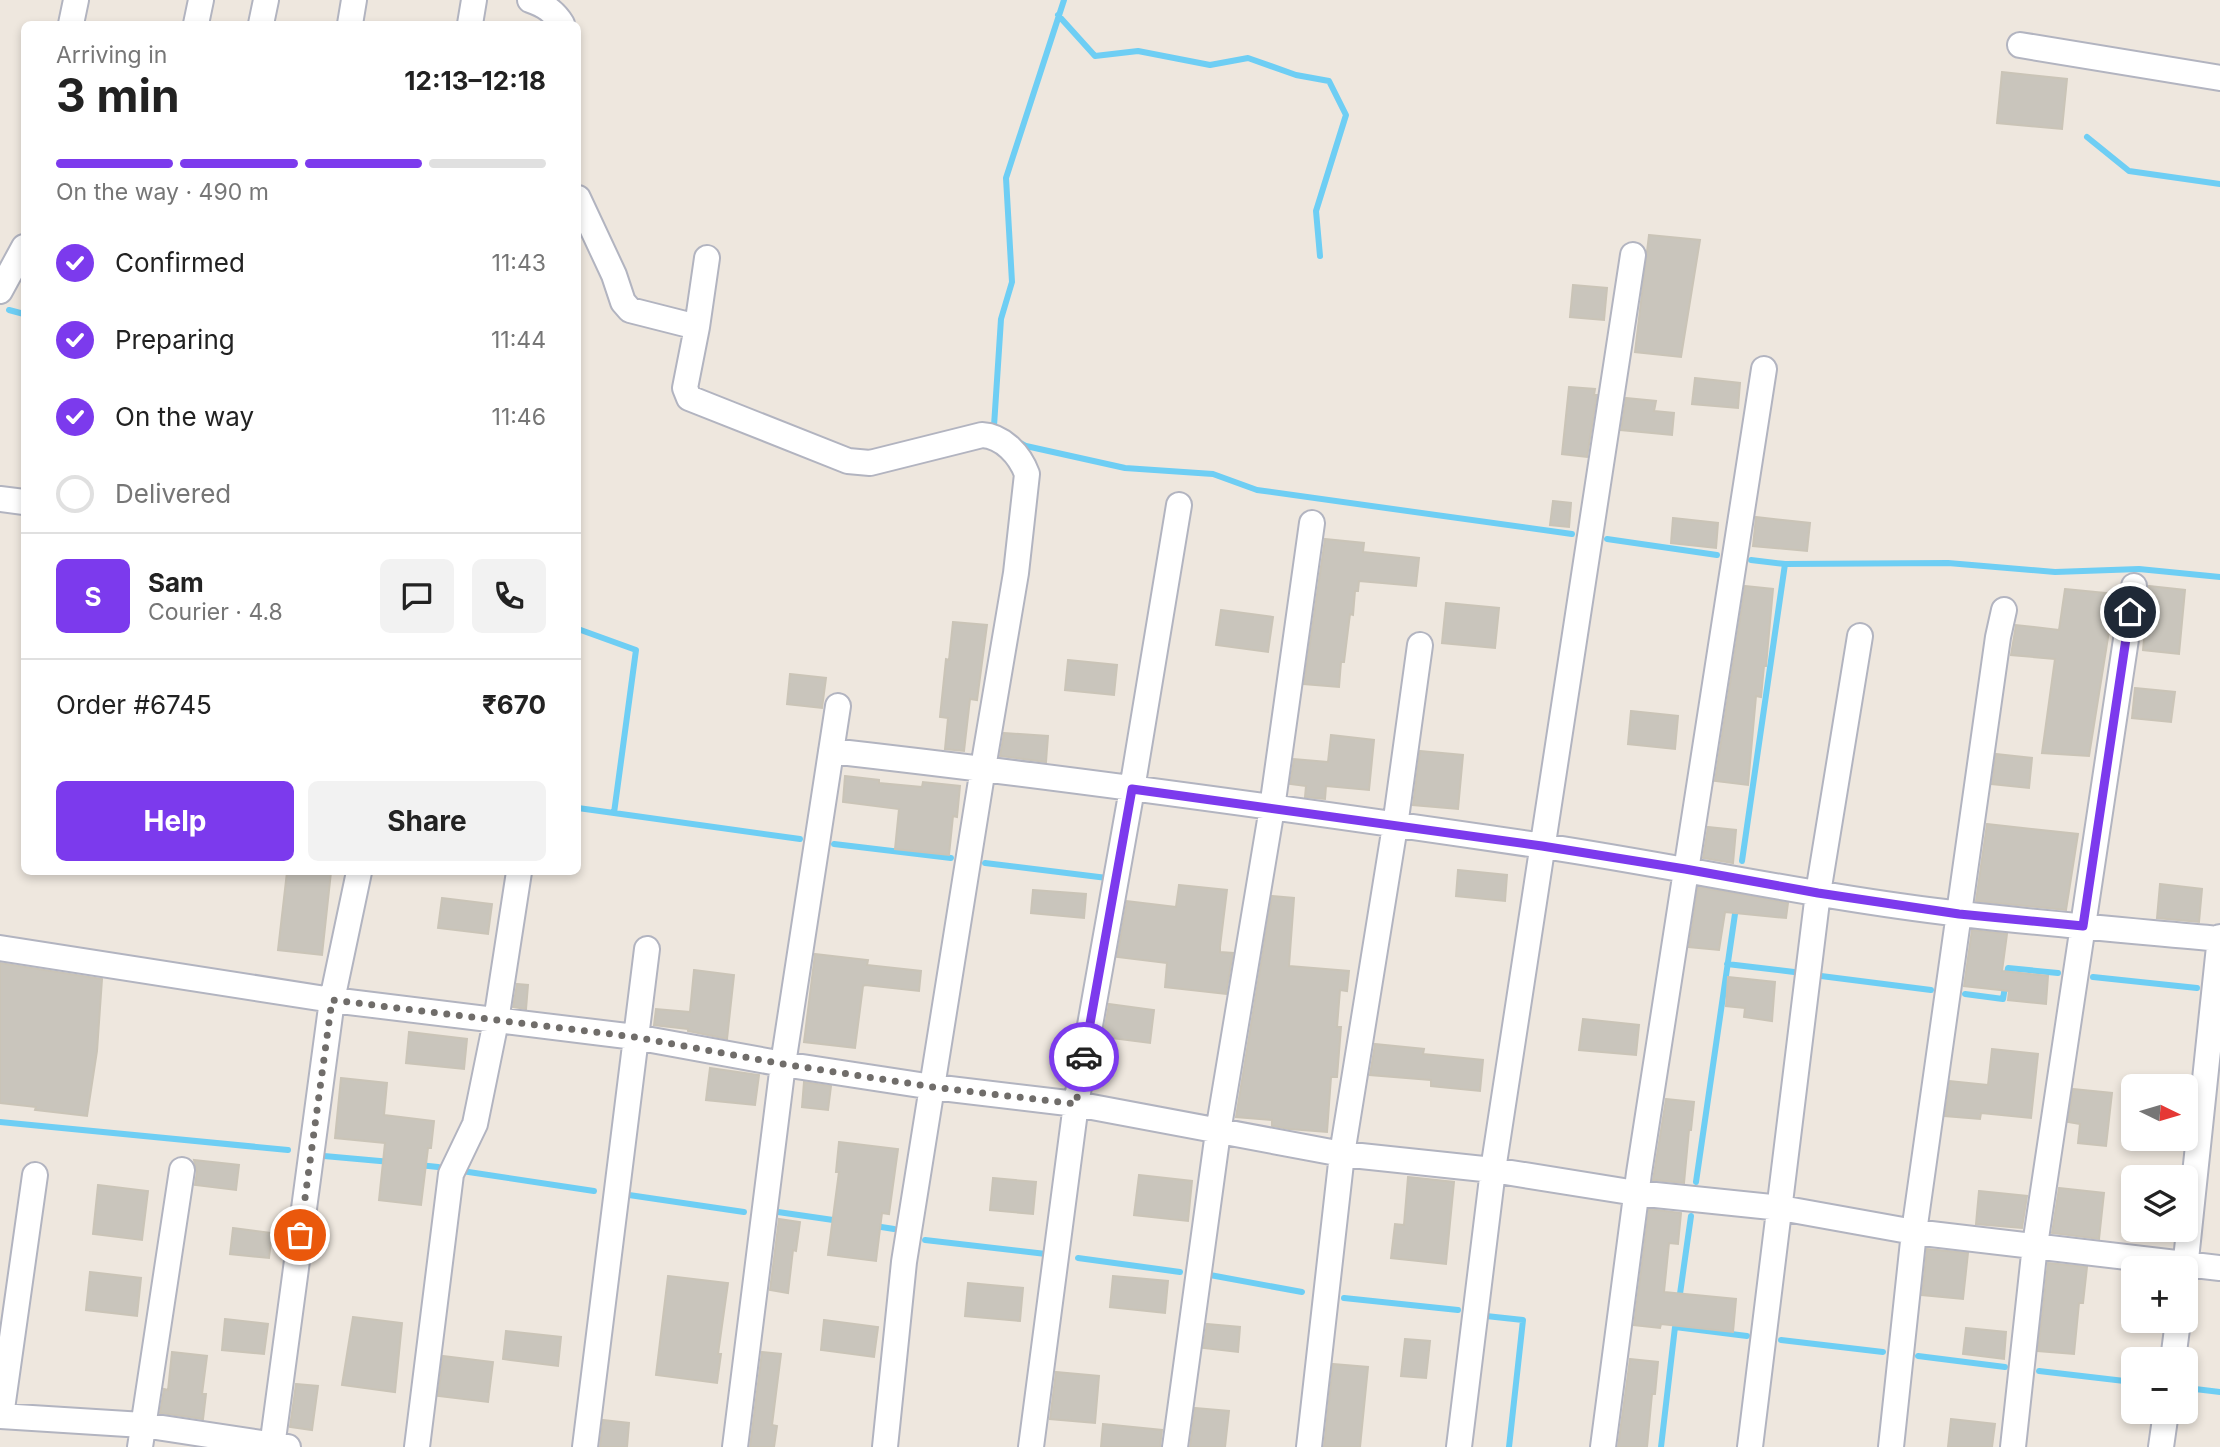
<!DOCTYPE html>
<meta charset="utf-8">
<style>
body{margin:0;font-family:Inter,sans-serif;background:#f2f2f2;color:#222;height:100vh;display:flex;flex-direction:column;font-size:26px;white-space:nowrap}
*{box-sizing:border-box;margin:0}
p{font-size:23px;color:#767676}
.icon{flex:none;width:38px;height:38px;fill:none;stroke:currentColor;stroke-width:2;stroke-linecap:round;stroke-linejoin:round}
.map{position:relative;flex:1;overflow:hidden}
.details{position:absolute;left:21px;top:21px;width:560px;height:854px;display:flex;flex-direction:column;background:#fff;border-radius:10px;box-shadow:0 4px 10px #0003}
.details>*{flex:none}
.needle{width:46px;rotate:95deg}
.buttons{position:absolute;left:2121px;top:1074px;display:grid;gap:14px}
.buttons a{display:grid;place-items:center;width:77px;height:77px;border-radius:10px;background:#fff;box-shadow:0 4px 10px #0003;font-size:35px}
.pin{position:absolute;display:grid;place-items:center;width:60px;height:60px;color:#fff;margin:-30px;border:4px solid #fff;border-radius:50%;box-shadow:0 2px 7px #0007}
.courier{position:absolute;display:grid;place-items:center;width:70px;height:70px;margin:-35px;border:5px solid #7c3aed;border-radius:50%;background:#fff;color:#222;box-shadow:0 2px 9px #0007}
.summary em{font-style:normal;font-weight:700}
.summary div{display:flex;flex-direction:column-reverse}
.summary{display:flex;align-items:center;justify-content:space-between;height:119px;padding:0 35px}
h1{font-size:46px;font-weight:700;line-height:52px}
.bar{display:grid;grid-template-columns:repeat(4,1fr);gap:10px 7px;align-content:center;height:84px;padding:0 35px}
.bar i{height:9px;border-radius:5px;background:#e0e0e0}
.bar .current{background:#7c3aed}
.bar p{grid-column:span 4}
.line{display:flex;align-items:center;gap:18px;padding:0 35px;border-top:2px solid #e0e0e0}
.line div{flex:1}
.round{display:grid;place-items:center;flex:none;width:74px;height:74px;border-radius:10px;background:#f2f2f2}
ol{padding:0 35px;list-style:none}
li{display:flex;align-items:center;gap:21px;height:77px}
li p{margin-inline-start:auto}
li .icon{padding:7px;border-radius:50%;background:#7c3aed;color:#fff;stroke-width:4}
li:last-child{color:#767676}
li i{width:38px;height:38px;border:4px solid #e0e0e0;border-radius:50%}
.primary-button{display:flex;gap:14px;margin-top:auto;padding:14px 35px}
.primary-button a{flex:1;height:80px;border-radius:10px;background:#7c3aed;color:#fff;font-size:28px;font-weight:700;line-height:80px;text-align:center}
.primary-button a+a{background:#f2f2f2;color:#222}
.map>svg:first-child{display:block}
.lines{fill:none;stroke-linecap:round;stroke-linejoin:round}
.stream{stroke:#6ecef4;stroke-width:6}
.building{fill:#c9c5bc;stroke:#cac4b7;stroke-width:2}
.minor-casing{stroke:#b2b4c0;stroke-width:28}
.minor{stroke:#fff;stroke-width:24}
.done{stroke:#706d6a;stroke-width:7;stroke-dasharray:0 12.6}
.route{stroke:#7c3aed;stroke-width:9}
</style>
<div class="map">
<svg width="2220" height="1447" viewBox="0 0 2220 1447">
<rect width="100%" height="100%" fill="#eee7de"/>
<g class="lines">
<path class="stream" d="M1058 15 1095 56 1138 51 1210 65 1248 58 1296 75 1329 81 1346 115 1316 211 1320 256
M2087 137 2129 171 2220 184
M9 310 24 314
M999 429 994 426 1001 319 1012 282 1006 178 1064 0
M1017 441 1026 446 1125 468 1213 474 1257 490 1572 534
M1607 539 1717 555
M1785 564 1948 563 2055 572 2139 569 2220 577
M578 629 636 650 614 813 800 839
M578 808 614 813
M834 844 951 858
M1742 861 1785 564 1751 560
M985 863 1107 878
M1727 964 1794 972
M1821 976 1931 990
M2093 977 2197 988
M1965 994 2003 999 2008 968 2058 973
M0 1122 288 1150
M324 1156 391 1162
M419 1165 438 1167
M462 1171 594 1191
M1696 1182 1736 907
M629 1195 744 1212
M778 1212 840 1221
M875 1226 894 1229
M925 1240 1046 1254
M1078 1258 1180 1272
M1210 1275 1302 1292
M1344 1298 1458 1310
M1679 1301 1691 1216
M1486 1316 1523 1320 1509 1447
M1781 1340 1883 1352
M1918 1356 2005 1367
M2039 1371 2133 1382
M2187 1388 2220 1392
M1661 1447 1675 1327 1747 1336"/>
</g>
<path class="building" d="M2002 72 2067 79 2062 129 1997 123Z
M1649 235 1700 240 1681 357 1635 352Z
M1573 285 1607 288 1604 320 1570 317Z
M1695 378 1740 383 1738 408 1692 404Z
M1569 387 1595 389 1594 395H1597L1587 457 1562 454Z
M1626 398 1656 401 1654 411 1674 413 1672 435 1621 430Z
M1553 501 1571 503 1569 527 1550 525Z
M1756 517 1810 523 1807 551 1753 546Z
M1673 518 1718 523 1716 548 1671 543Z
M1325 539 1364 543 1363 552 1419 558 1416 586 1359 581 1358 591H1355L1353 615 1350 614 1344 662H1341L1339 687 1304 684Z
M1745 586 1773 589 1766 666H1764L1761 697 1756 696 1748 785 1715 781Z
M2149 586 2185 590 2179 654 2143 650Z
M2065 589 2115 594 2089 756 2042 753 2055 659 2011 655 2016 625 2059 630Z
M1446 603 1499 608 1495 648 1442 643Z
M1221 610 1273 617 1268 652 1216 645Z
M953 622 987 625 977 700 970 699 964 751 945 749 948 718 940 717 946 659 949 660Z
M1068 660 1117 665 1114 695 1065 690Z
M790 674 826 678 822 708 787 704Z
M2135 688 2175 692 2171 722 2132 718Z
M1631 711 1678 716 1675 749 1628 744Z
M1004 733 1048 736 1046 762 1000 756Z
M1331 735 1374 740 1369 790 1326 786 1325 799 1305 797 1306 786 1290 784 1294 759 1328 762Z
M1420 751 1463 755 1458 809 1413 805Z
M1996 754 2032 758 2029 788 1992 784Z
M845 776 879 780V783L922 787 923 782 960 786 957 817 953 816 949 855 895 849 899 809 843 802Z
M1987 824 2078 834 2066 910 1976 901Z
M1708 827 1736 830 1733 863 1703 858Z
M1458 870 1507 875 1505 901 1456 896Z
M287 872H331L322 955 278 950Z
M2160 884 2202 889 2199 922 2157 918Z
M1179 885 1227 890 1220 947V952L1233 953 1226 994 1165 987 1167 963 1117 957 1127 901 1176 907Z
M1698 887 1788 903 1786 918 1725 912 1719 950 1689 947Z
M1033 890 1086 894 1084 918 1031 913Z
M1272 896 1294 898 1289 966 1349 971 1347 991 1340 990 1337 1027H1341L1337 1077H1331L1327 1132 1289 1129 1272 1126V1120L1236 1117Z
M442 898 492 904 488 934 438 928Z
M1972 930 2007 934 2002 971 2048 976 2046 1004 2008 1000 2009 991 1964 986Z
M815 954 868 960 867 965 921 971 919 991 865 985 863 986 855 1048 804 1042Z
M0 963 102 979 97 1051 87 1116 35 1110 36 1107 0 1103Z
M694 970 734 975 727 1039 688 1031V1029L654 1025 656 1009 690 1012Z
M1728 977 1775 982 1772 1021 1744 1017 1745 1008 1726 1006Z
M517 984 528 985 526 1009 513 1007Z
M1109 1004 1154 1010 1150 1043 1103 1037Z
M1583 1019 1639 1025 1636 1055 1579 1050Z
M409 1032 467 1039 464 1069 406 1063Z
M1375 1044 1424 1049 1423 1054 1483 1060 1480 1091 1431 1086V1080L1370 1075Z
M1992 1049 2038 1054 2031 1118 1981 1113 1980 1119 1945 1116 1950 1081 1988 1085Z
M710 1068 759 1075 755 1105 706 1100Z
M341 1078 387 1083 384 1115 434 1121 431 1148H428L421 1205 379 1200 385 1143 335 1138Z
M804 1082 831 1086 828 1110 802 1107Z
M2073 1089 2112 1093 2106 1146 2078 1143 2080 1124 2068 1122Z
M1666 1099 1694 1102 1691 1130H1689L1684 1183 1653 1180Z
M839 1142 898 1149 889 1214 882 1213 876 1261 828 1255 839 1172H836Z
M194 1160 239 1165 236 1190 195 1185 197 1172Z
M1139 1175 1192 1181 1188 1221 1134 1215Z
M1408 1177 1454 1182 1446 1264 1391 1258 1395 1224 1404 1225Z
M993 1178 1036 1182 1033 1214 990 1210Z
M98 1185 148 1191 142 1240 93 1234Z
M2059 1188 2104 1193 2099 1239 2052 1233Z
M1979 1191 2027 1196 2022 1228 1976 1224Z
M1649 1209 1681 1213 1678 1244 1669 1243 1664 1292 1736 1299 1733 1332 1661 1324 1660 1328 1634 1325Z
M779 1219 800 1222 796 1251 793 1250 788 1293 770 1290Z
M233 1228 272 1233 269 1258 230 1254Z
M1927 1249 1968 1253 1963 1299 1922 1295Z
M2048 1263 2087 1267 2083 1303H2079L2074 1354 2038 1351Z
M90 1272 141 1278 137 1316 86 1310Z
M668 1276 728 1283 718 1354H721L717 1383 656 1375Z
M1113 1276 1168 1281 1165 1313 1110 1307Z
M968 1283 1023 1288 1020 1321 965 1316Z
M353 1317 402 1323 395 1392 342 1385Z
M225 1319 268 1324 264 1354 222 1350Z
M824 1320 878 1327 874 1357 821 1350Z
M1207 1324 1240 1327 1238 1352 1203 1348Z
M1966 1328 2006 1332 2004 1359 1963 1354Z
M506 1331 561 1337 558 1366 503 1359Z
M1405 1339 1430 1341 1426 1378 1401 1376Z
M172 1352 207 1356 202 1394H206L203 1419 160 1413 164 1389 168 1390Z
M762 1352 781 1354 772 1425 777 1426 774 1447H750Z
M443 1356 493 1362 488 1402 438 1396Z
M1630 1359 1658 1362 1655 1394H1652L1647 1447H1618Z
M1333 1364 1368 1367 1360 1447H1324Z
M1056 1372 1099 1376 1095 1423 1050 1419Z
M296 1384 318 1386 312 1430 290 1427Z
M1195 1408 1229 1411 1225 1447H1190Z
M1951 1419 1995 1424 1992 1447H1948Z
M603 1420 629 1423 627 1447H600Z
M1103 1424 1162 1430 1160 1447H1101Z"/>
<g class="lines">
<defs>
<path id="minor" d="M530 0C544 5 554 11 562 24
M71 24 76 0
M196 24 201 0
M261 24 266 0
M350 24 354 0
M470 24 474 0
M2020 45 2220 78
M578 198 614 275 623 302 630 310 697 327 685 388 689 398 848 461 870 463 982 435C1003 436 1020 455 1027 474L1016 573 983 768 904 1262 885 1447
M0 291 24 247
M697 327 707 258
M0 499 24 502
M831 751C1069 778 1306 811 1543 846 1682 867 1821 898 1961 914 2047 924 2134 931 2220 939
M0 948 332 1000 635 1037 783 1064 933 1087 1076 1104 1342 1154 1493 1170 1636 1193 1781 1208 1914 1232 2220 1268
M2185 1269 2220 937
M2173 1360 2178 1321
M0 1416 143 1425 288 1447
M1 1416 35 1175
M140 1447 182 1170
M272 1447 332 1000 359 872
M417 1447 451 1174 475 1124 496 1021 519 872
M585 1447 647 949
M735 1447 783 1064 838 706
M1031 1447 1076 1104 1132 789 1179 505
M1175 1447 1218 1132 1272 808 1312 523
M1309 1447 1342 1154 1395 826 1420 645
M1459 1447 1493 1170 1633 255
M1603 1447 1639 1173 1764 369
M1750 1447 1818 893 1860 636
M1891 1447 1914 1232 1998 637 2004 610
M2013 1447 2035 1245 2134 586
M2161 1447 2166 1412"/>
</defs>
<use href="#minor" class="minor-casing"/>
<use href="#minor" class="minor"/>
</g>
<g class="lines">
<path class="done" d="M300 1235 332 1000 635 1037 783 1064 933 1087 1076 1104 1084 1057"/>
<path class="route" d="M1084 1057 1132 789 1542 846 1685 869 1818 893 1959 914 2083 926 2130 612"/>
</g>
</svg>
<div class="buttons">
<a><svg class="needle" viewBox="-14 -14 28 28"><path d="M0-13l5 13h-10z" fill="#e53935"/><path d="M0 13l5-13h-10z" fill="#767676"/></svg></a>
<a><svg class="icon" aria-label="layers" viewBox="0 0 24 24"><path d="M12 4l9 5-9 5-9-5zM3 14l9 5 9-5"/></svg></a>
<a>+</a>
<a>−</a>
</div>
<div class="pin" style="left:300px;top:1235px;background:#ea580c"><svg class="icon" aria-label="bag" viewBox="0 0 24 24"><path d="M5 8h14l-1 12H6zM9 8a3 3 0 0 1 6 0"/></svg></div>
<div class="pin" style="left:2130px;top:612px;background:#1f2937"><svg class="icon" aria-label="home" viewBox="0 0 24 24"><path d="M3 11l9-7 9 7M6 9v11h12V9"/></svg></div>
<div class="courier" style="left:1084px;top:1057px"><svg class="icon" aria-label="car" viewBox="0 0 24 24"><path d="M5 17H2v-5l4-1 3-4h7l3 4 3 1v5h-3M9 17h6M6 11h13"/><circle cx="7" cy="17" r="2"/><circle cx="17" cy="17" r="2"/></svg></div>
<section class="details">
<div class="summary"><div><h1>3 min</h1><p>Arriving in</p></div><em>12:13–12:18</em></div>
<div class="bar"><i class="current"></i><i class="current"></i><i class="current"></i><i></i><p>On the way · 490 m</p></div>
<ol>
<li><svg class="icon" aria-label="check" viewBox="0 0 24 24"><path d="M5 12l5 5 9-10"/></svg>Confirmed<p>11:43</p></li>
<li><svg class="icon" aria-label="check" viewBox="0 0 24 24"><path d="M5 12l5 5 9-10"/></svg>Preparing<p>11:44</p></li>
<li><svg class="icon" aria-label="check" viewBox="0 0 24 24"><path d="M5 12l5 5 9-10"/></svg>On the way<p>11:46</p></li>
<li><i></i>Delivered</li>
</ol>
<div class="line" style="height:126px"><b class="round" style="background:#7c3aed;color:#fff">S</b><div><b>Sam</b><p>Courier · 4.8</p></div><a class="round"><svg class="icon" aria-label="chat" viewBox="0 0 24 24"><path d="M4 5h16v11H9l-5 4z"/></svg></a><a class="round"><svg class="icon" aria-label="phone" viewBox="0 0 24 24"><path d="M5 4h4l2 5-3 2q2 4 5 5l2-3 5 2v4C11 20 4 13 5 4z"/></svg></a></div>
<div class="line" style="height:91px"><div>Order #6745</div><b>₹670</b></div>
<div class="primary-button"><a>Help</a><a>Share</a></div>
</section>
</div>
